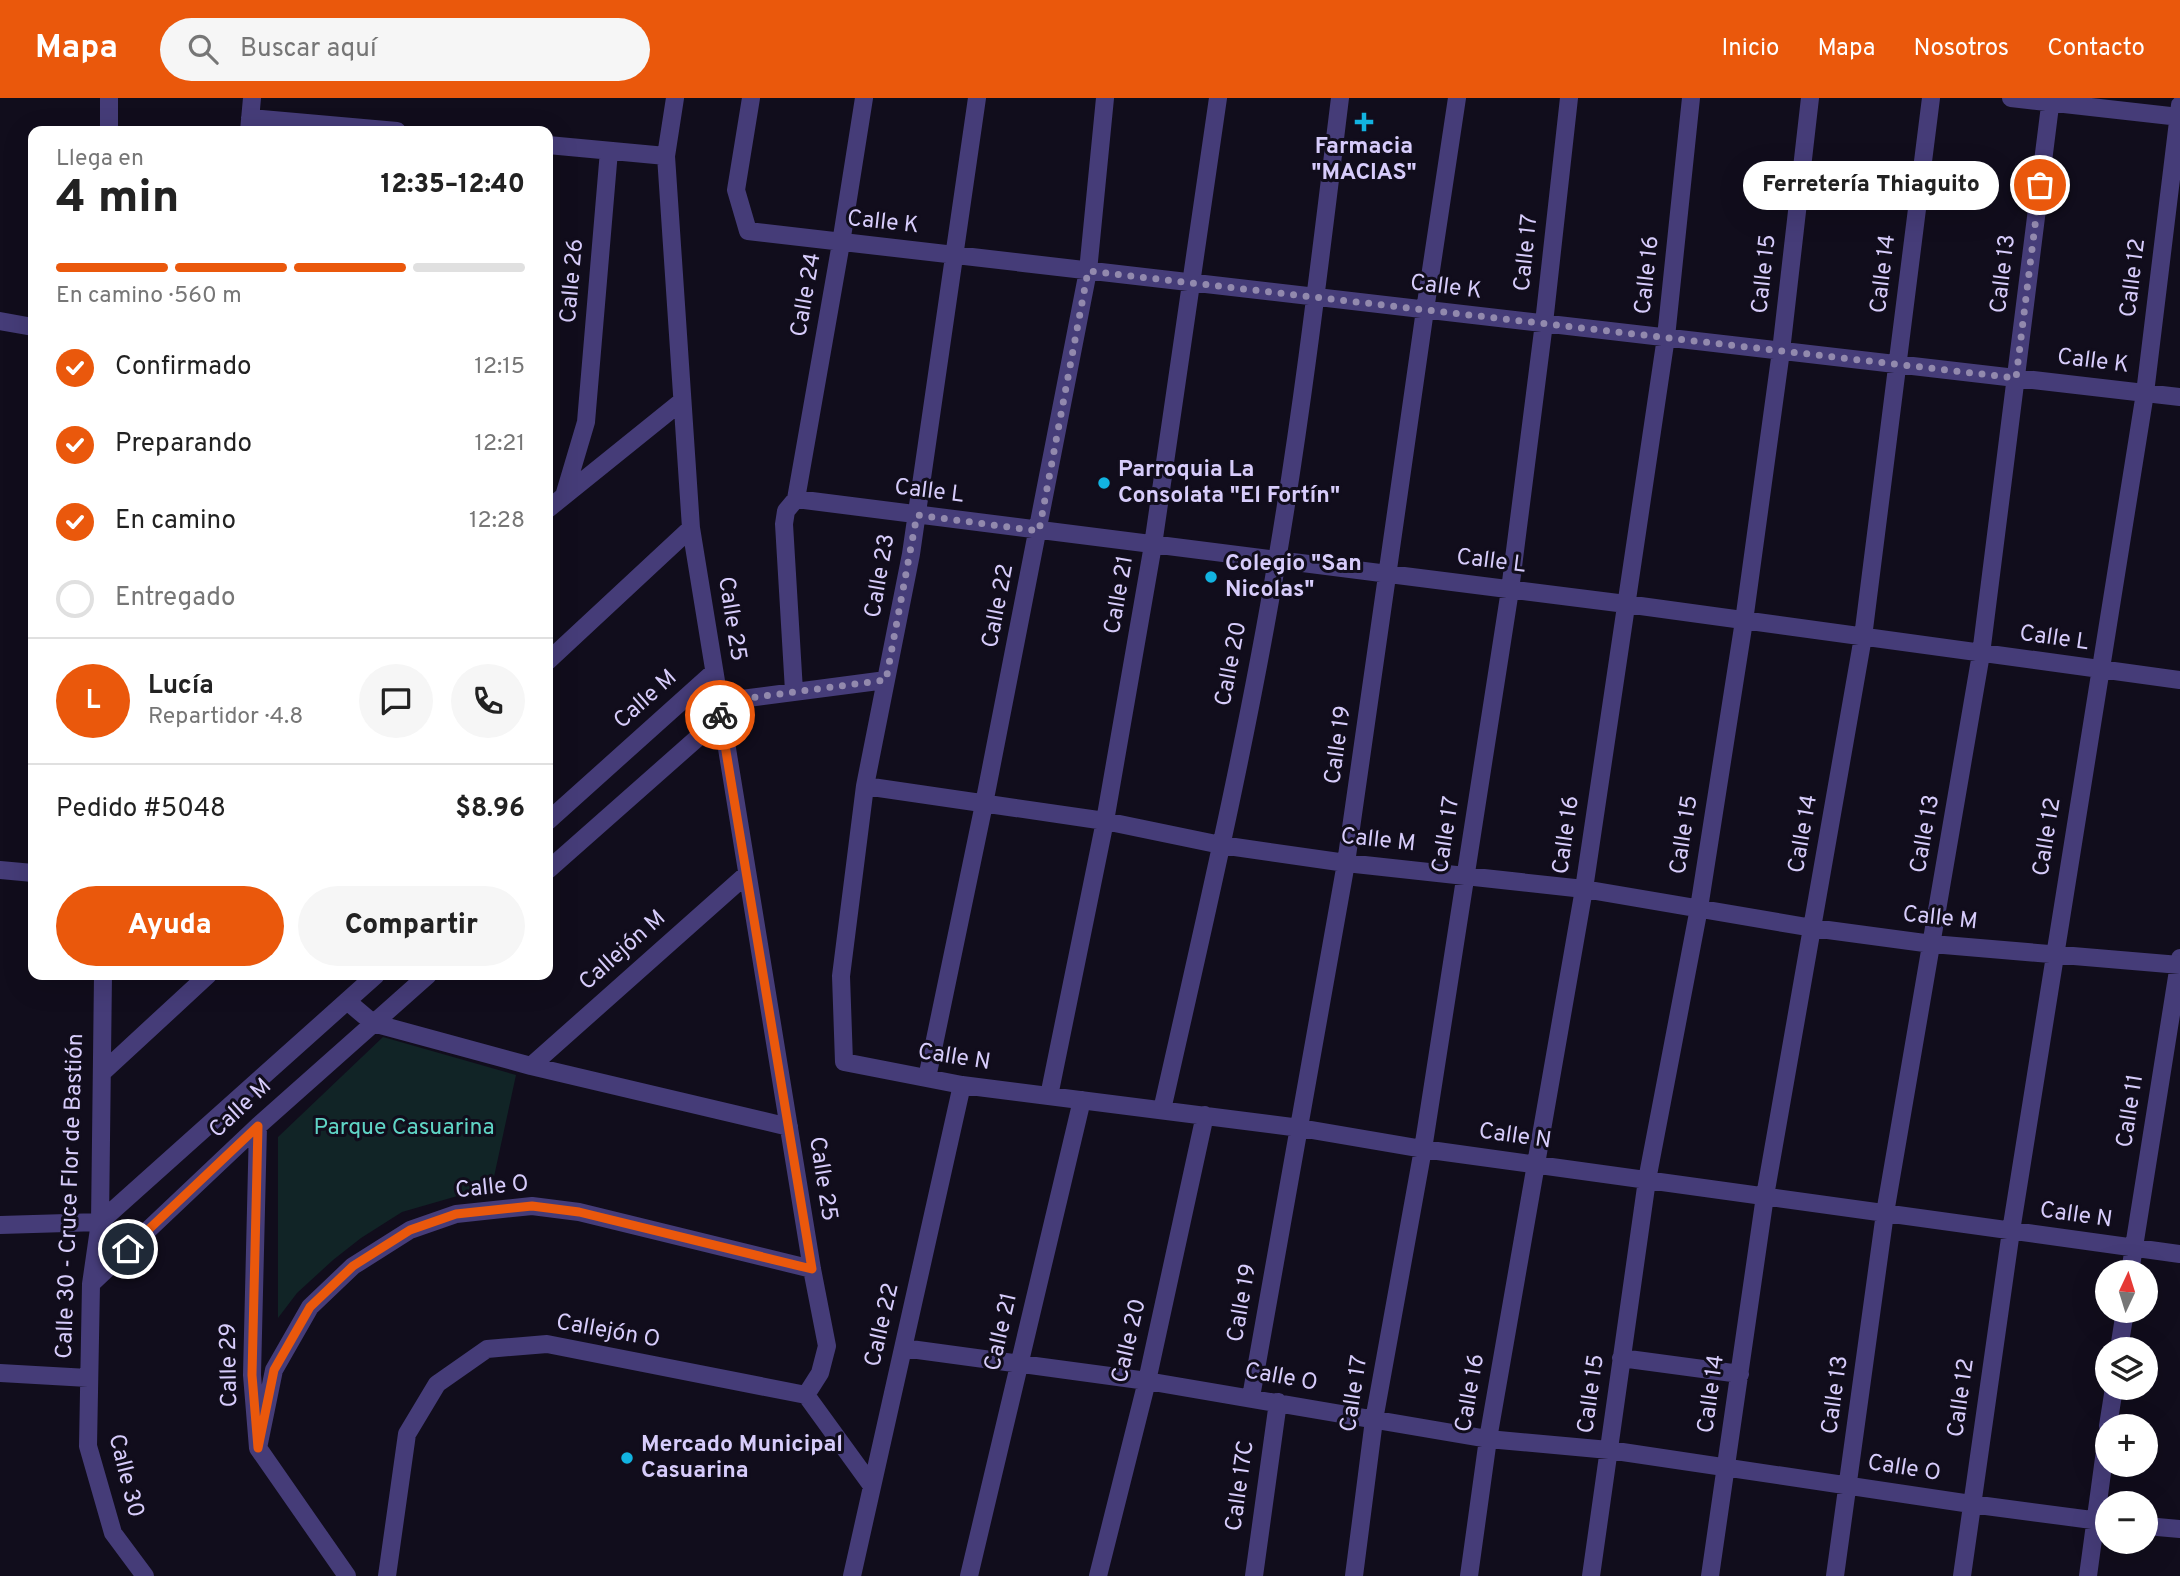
<!DOCTYPE html>
<html lang="es">
<meta charset="utf-8">
<style>
body{margin:0;font-family:Overpass,sans-serif;background:#f6f6f6;color:#222;height:100vh;display:flex;flex-direction:column;font-size:26px;white-space:nowrap}
*{box-sizing:border-box;margin:0}
p{font-size:23px;color:#767676}
.icon{flex:none;width:38px;height:38px;fill:none;stroke:currentColor;stroke-width:2;stroke-linecap:round;stroke-linejoin:round}
.map{position:relative;flex:1;overflow:hidden}
.sheet{position:absolute;left:28px;top:28px;width:525px;height:854px;display:flex;flex-direction:column;background:#fff;border-radius:14px;box-shadow:0 7px 28px #0002}
.sheet>*{flex:none}
.needle{width:46px;rotate:4deg}
.fabs{position:absolute;left:2095px;top:1162px;display:grid;gap:14px}
.fabs a{display:grid;place-items:center;width:63px;height:63px;border-radius:50%;background:#fff;box-shadow:0 7px 28px #0002;font-size:35px}
.pin{position:absolute;display:grid;place-items:center;width:60px;height:60px;color:#fff;margin:-30px;border:4px solid #fff;border-radius:50%;box-shadow:0 2px 7px #0007}
.courier{position:absolute;display:grid;place-items:center;width:70px;height:70px;margin:-35px;border:5px solid #ea580c;border-radius:50%;background:#fff;color:#222;box-shadow:0 2px 9px #0007}
.bubble{position:absolute;height:49px;border-radius:24px;background:#fff;box-shadow:0 7px 28px #0002;font-size:23px;font-weight:800;line-height:49px;text-align:center}
.overview em{font-style:normal;font-weight:800}
.overview div{display:flex;flex-direction:column-reverse}
.overview{display:flex;align-items:center;justify-content:space-between;height:119px;padding:0 28px}
h1{font-size:46px;font-weight:800;line-height:52px}
.bar{display:grid;grid-template-columns:repeat(4,1fr);gap:10px 7px;align-content:center;height:84px;padding:0 28px}
.bar i{height:9px;border-radius:5px;background:#e0e0e0}
.bar .active{background:#ea580c}
.bar p{grid-column:span 4}
.line{display:flex;align-items:center;gap:18px;padding:0 28px;border-top:2px solid #e0e0e0}
.line div{flex:1}
.round{display:grid;place-items:center;flex:none;width:74px;height:74px;border-radius:37px;background:#f6f6f6}
ol{padding:0 28px;list-style:none}
li{display:flex;align-items:center;gap:21px;height:77px}
li p{margin-inline-start:auto}
li .icon{padding:7px;border-radius:50%;background:#ea580c;color:#fff;stroke-width:4}
li:last-child{color:#767676}
li i{width:38px;height:38px;border:4px solid #e0e0e0;border-radius:50%}
.action{display:flex;gap:14px;margin-top:auto;padding:14px 28px}
.action a{flex:1;height:80px;border-radius:42px;background:#ea580c;color:#fff;font-size:28px;font-weight:800;line-height:80px;text-align:center}
.action a+a{background:#f6f6f6;color:#222}
header{display:flex;align-items:center;gap:42px;box-sizing:border-box;height:98px;padding:0 35px;background:#ea580c;color:#fff}
header strong{font-size:33px}
nav{display:flex;gap:38px;margin-inline-start:auto;font-size:24px}
.search{width:490px;height:63px;background:#f6f6f6;display:flex;align-items:center;gap:18px;box-sizing:border-box;padding:0 24px;border-radius:38px;color:#767676;font-size:26px}
.map>svg:first-child{display:block}
.green{fill:#112426}
.lines{fill:none;stroke-linecap:round;stroke-linejoin:round}
.street{stroke:#453c78;stroke-width:18}
.done{stroke:#9289ad;stroke-width:7;stroke-dasharray:0 12.6}
.route{stroke:#ea580c;stroke-width:9}
.poi-dot{fill:#12b3e1;stroke:#110d1c;stroke-width:2.5}
.labels{text-anchor:middle;dominant-baseline:central;stroke-width:6;stroke-linejoin:round;paint-order:stroke}
.poi-label{font-size:23px;font-weight:bold;fill:#d7ccfb;stroke:#110d1c;text-anchor:start}
.street-label{font-size:23px;fill:#d7ccfb;stroke:#110d1c}
.park-label{font-size:23px;fill:#5fd4c5;stroke:#110d1c}
</style>
<header>
<strong>Mapa</strong>
<div class="search"><svg class="icon" aria-label="search" viewBox="0 0 24 24"><circle cx="10" cy="10" r="6"/><path d="M15 15l6 6"/></svg>Buscar aquí</div>
<nav><a>Inicio</a><a>Mapa</a><a>Nosotros</a><a>Contacto</a></nav>
</header>
<div class="map">
<svg width="2180" height="1478" viewBox="0 0 2180 1478">
<rect width="100%" height="100%" fill="#110d1c"/>
<path class="green" d="M383 939 516 977 492 1088 402 1114 361 1140 333 1162 297 1195 278 1220V1039Z"/>
<g class="lines">
<path class="street" d="M675 0 666 58 691 430 812 1171 827 1248 820 1275 806 1297
M751 0 736 92 748 133 2180 299
M977 0 911 456 865 688 841 878 844 964 962 987 1300 1030 1423 1051 2180 1156
M2011 0 2180 19
M250 20 397 33
M109 33V0
M249 33 252 0
M548 47 666 58
M0 223 33 229
M564 398 586 324 609 53
M796 401 1626 506 2180 582
M796 401 841 145 864 0
M548 411 682 303
M548 563 691 430
M794 593 784 426 786 413 796 401
M718 604 886 582
M865 688 1105 723 1221 747 1346 765 1584 791 1813 830 1932 846 2180 867
M548 723 714 574
M0 772 33 775
M548 772 720 620
M103 877 100 1124 91 1186 88 1348 113 1435 145 1478
M347 903 373 925 531 968 789 1029
M531 968 747 776
M103 974 208 877
M927 980 984 706 1088 173 1105 0
M1049 998 1105 723 1153 447 1218 0
M1162 1012C1203 830 1246 647 1277 462 1303 309 1321 154 1340 0
M258 1028 252 1277 258 1350 347 1478
M0 1127 100 1124 376 877
M2130 1174 2180 860
M91 1186 258 1028 428 877
M903 1250 1147 1283 1488 1341 1609 1352 1971 1406 2107 1424
M2119 1251 2125 1213
M1621 1260 1740 1276
M0 1275 88 1280
M806 1297 872 1388
M1251 1299 1346 765 1425 212 1457 0
M2108 1328 2114 1290
M258 1350 274 1272 310 1209 353 1168 410 1132 456 1116 532 1108 579 1114 812 1171
M2146 1428 2180 1431
M387 1478 407 1336 437 1286 487 1251 547 1246 806 1297
M852 1478 962 987
M969 1478 1082 1002
M1098 1478 1147 1283 1205 1017
M1254 1478 1278 1304
M1354 1478 1374 1322 1423 1051 1510 492 1544 225 1569 0
M1469 1478 1488 1341 1584 791 1666 239 1691 0
M1591 1478 1647 1082 1699 810 1744 523 1781 253 1810 0
M1710 1478 1765 1098 1863 539 1931 0
M1835 1478 1885 1115 1981 556 2051 0
M1962 1478 2011 1133 2145 295 2180 7
M2088 1478 2107 1338"/>
</g>
<g class="lines">
<path class="done" d="M720 617 718 604 886 582 917 417 1039 433 1088 173 2016 280 2040 87"/>
<path class="route" d="M128 1151 258 1028 252 1277 258 1350 274 1272 310 1209 353 1168 410 1132 456 1116 532 1108 579 1114 812 1171 720 617"/>
</g>
<g class="poi-dot">
<path d="M1360.5 13.5h7v7h7v7h-7v7h-7v-7h-7v-7h7z"/>
<circle cx="1104" cy="385" r="7"/>
<circle cx="1211" cy="479" r="7"/>
<circle cx="627" cy="1360" r="7"/>
</g>
<g class="labels">
<g class="poi-label">
<text x="1364" y="49" text-anchor="middle">Farmacia<tspan x="1364" dy="26">"MACIAS"</tspan></text>
<text x="1118" y="372">Parroquia La<tspan x="1118" dy="26">Consolata "El Fortín"</tspan></text>
<text x="1225" y="466">Colegio "San<tspan x="1225" dy="26">Nicolas"</tspan></text>
<text x="641" y="1347">Mercado Municipal<tspan x="641" dy="26">Casuarina</tspan></text>
</g>
<g class="street-label">
<text transform="translate(883 125) rotate(6)">Calle K</text>
<text transform="translate(1527 155) rotate(-84)">Calle 17</text>
<text transform="translate(1765 176) rotate(-84)">Calle 15</text>
<text transform="translate(1884 176) rotate(-83)">Calle 14</text>
<text transform="translate(2004 176) rotate(-83)">Calle 13</text>
<text transform="translate(1648 177) rotate(-84)">Calle 16</text>
<text transform="translate(2134 180) rotate(-83)">Calle 12</text>
<text transform="translate(573 183) rotate(-85)">Calle 26</text>
<text transform="translate(1446 190) rotate(7)">Calle K</text>
<text transform="translate(807 197) rotate(-80)">Calle 24</text>
<text transform="translate(2093 264) rotate(7)">Calle K</text>
<text transform="translate(929 394) rotate(7)">Calle L</text>
<text transform="translate(1491 464) rotate(7)">Calle L</text>
<text transform="translate(881 478) rotate(-80)">Calle 23</text>
<text transform="translate(1120 497) rotate(-80)">Calle 21</text>
<text transform="translate(999 508) rotate(-79)">Calle 22</text>
<text transform="translate(731 521) rotate(81)">Calle 25</text>
<text transform="translate(2054 541) rotate(8)">Calle L</text>
<text transform="translate(1232 566) rotate(-79)">Calle 20</text>
<text transform="translate(646 602) rotate(-42)">Calle M</text>
<text transform="translate(1339 647) rotate(-82)">Calle 19</text>
<text transform="translate(1804 736) rotate(-80)">Calle 14</text>
<text transform="translate(1926 736) rotate(-80)">Calle 13</text>
<text transform="translate(1447 737) rotate(-81)">Calle 17</text>
<text transform="translate(1567 737) rotate(-82)">Calle 16</text>
<text transform="translate(1685 737) rotate(-81)">Calle 15</text>
<text transform="translate(2048 739) rotate(-81)">Calle 12</text>
<text transform="translate(1378 743) rotate(6)">Calle M</text>
<text transform="translate(1940 821) rotate(6)">Calle M</text>
<text transform="translate(623 853) rotate(-42)">Callejón M</text>
<text transform="translate(954 960) rotate(9)">Calle N</text>
<text transform="translate(241 1011) rotate(-43)">Calle M</text>
<text transform="translate(2131 1013) rotate(-81)">Calle 11</text>
<text transform="translate(1515 1039) rotate(8)">Calle N</text>
<text transform="translate(822 1081) rotate(81)">Calle 25</text>
<text transform="translate(492 1090) rotate(-6)">Calle O</text>
<text transform="translate(71 1098) rotate(-88)">Calle 30 - Cruce Flor de Bastión</text>
<text transform="translate(2076 1118) rotate(8)">Calle N</text>
<text transform="translate(1243 1205) rotate(-80)">Calle 19</text>
<text transform="translate(883 1227) rotate(-77)">Calle 22</text>
<text transform="translate(608 1234) rotate(10)">Callejón O</text>
<text transform="translate(1002 1234) rotate(-77)">Calle 21</text>
<text transform="translate(1130 1243) rotate(-77)">Calle 20</text>
<text transform="translate(230 1267) rotate(-91)">Calle 29</text>
<text transform="translate(1281 1280) rotate(10)">Calle O</text>
<text transform="translate(1471 1295) rotate(-80)">Calle 16</text>
<text transform="translate(1355 1296) rotate(-81)">Calle 17</text>
<text transform="translate(1592 1296) rotate(-82)">Calle 15</text>
<text transform="translate(1712 1296) rotate(-82)">Calle 14</text>
<text transform="translate(1836 1297) rotate(-82)">Calle 13</text>
<text transform="translate(1962 1300) rotate(-82)">Calle 12</text>
<text transform="translate(1904 1371) rotate(9)">Calle O</text>
<text transform="translate(125 1378) rotate(76)">Calle 30</text>
<text transform="translate(1241 1388) rotate(-82)">Calle 17C</text>
</g>
<g class="park-label">
<text x="404" y="1030">Parque Casuarina</text>
</g>
</g>
</svg>
<div class="fabs">
<a><svg class="needle" viewBox="-14 -14 28 28"><path d="M0-13l5 13h-10z" fill="#e53935"/><path d="M0 13l5-13h-10z" fill="#767676"/></svg></a>
<a><svg class="icon" aria-label="layers" viewBox="0 0 24 24"><path d="M12 4l9 5-9 5-9-5zM3 14l9 5 9-5"/></svg></a>
<a>+</a>
<a>−</a>
</div>
<div class="pin" style="left:2040px;top:87px;background:#ea580c"><svg class="icon" aria-label="bag" viewBox="0 0 24 24"><path d="M5 8h14l-1 12H6zM9 8a3 3 0 0 1 6 0"/></svg></div>
<div class="pin" style="left:128px;top:1151px;background:#1f2937"><svg class="icon" aria-label="home" viewBox="0 0 24 24"><path d="M3 11l9-7 9 7M6 9v11h12V9"/></svg></div>
<div class="courier" style="left:720px;top:617px"><svg class="icon" aria-label="bike" viewBox="0 0 24 24"><circle cx="6" cy="16" r="4"/><circle cx="18" cy="16" r="4"/><path d="M6 16l4-8h5l3 8M10 8l3 8H6M13 5h3"/></svg></div>
<div class="bubble" style="left:1743px;top:63px;width:256px">Ferretería Thiaguito</div>
<section class="sheet">
<div class="overview"><div><h1>4 min</h1><p>Llega en</p></div><em>12:35–12:40</em></div>
<div class="bar"><i class="active"></i><i class="active"></i><i class="active"></i><i></i><p>En camino · 560 m</p></div>
<ol>
<li><svg class="icon" aria-label="check" viewBox="0 0 24 24"><path d="M5 12l5 5 9-10"/></svg>Confirmado<p>12:15</p></li>
<li><svg class="icon" aria-label="check" viewBox="0 0 24 24"><path d="M5 12l5 5 9-10"/></svg>Preparando<p>12:21</p></li>
<li><svg class="icon" aria-label="check" viewBox="0 0 24 24"><path d="M5 12l5 5 9-10"/></svg>En camino<p>12:28</p></li>
<li><i></i>Entregado</li>
</ol>
<div class="line" style="height:126px"><b class="round" style="background:#ea580c;color:#fff">L</b><div><b>Lucía</b><p>Repartidor · 4.8</p></div><a class="round"><svg class="icon" aria-label="chat" viewBox="0 0 24 24"><path d="M4 5h16v11H9l-5 4z"/></svg></a><a class="round"><svg class="icon" aria-label="phone" viewBox="0 0 24 24"><path d="M5 4h4l2 5-3 2q2 4 5 5l2-3 5 2v4C11 20 4 13 5 4z"/></svg></a></div>
<div class="line" style="height:91px"><div>Pedido #5048</div><b>$8.96</b></div>
<div class="action"><a>Ayuda</a><a>Compartir</a></div>
</section>
</div>
